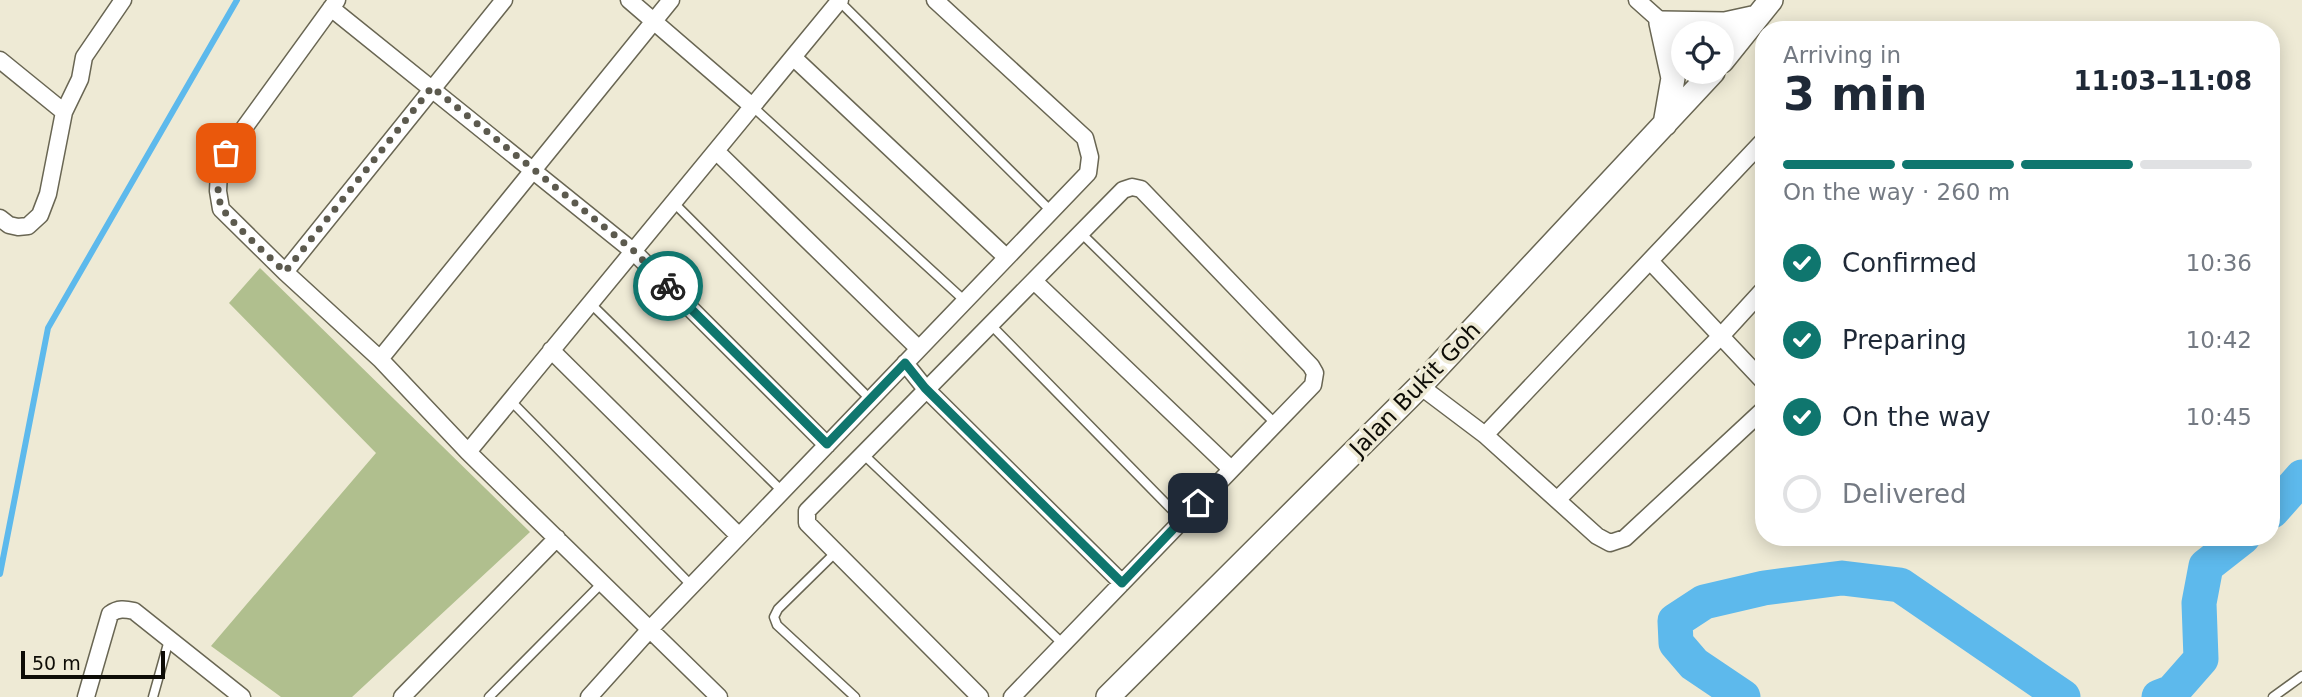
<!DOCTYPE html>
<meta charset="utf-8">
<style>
body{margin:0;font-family:"DejaVu Sans",sans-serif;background:#f2f2f3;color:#1f2937;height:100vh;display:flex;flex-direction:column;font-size:26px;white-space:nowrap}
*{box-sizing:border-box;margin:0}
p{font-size:23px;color:#747a83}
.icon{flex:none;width:38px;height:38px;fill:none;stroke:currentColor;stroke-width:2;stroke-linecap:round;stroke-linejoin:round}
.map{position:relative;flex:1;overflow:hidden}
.details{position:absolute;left:1755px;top:21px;width:525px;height:525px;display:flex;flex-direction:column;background:#fff;border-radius:28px;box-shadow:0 4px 18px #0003}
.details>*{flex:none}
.fabs{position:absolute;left:1671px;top:21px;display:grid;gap:14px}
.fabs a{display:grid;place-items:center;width:63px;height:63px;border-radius:50%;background:#fff;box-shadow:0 4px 18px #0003;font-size:35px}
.scale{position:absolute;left:21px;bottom:18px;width:144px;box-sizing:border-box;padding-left:7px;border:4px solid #0d0c06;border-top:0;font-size:19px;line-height:24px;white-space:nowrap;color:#0d0c06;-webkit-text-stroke:5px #eeead5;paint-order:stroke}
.pin{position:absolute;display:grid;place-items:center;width:60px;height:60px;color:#fff;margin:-30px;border-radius:14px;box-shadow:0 4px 10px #0006}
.courier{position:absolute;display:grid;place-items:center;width:70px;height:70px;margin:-35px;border:5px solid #0f766e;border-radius:50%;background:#fff;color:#222;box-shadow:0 2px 9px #0007}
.summary em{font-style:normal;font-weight:800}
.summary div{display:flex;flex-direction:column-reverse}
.summary{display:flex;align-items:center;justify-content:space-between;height:119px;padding:0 28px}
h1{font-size:46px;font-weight:800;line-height:52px}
.bar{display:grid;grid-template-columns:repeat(4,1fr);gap:10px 7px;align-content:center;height:84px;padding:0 28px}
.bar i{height:9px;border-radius:5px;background:#e0e1e3}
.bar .on{background:#0f766e}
.bar p{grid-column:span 4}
ol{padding:0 28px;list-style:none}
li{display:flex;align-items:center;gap:21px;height:77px}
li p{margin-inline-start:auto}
li .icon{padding:7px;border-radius:50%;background:#0f766e;color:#fff;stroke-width:4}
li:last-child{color:#747a83}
li i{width:38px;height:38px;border:4px solid #e0e1e3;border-radius:50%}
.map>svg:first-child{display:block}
.green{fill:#b0bf8e}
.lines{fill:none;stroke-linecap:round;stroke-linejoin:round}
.stream{stroke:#5db9ec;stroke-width:6}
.river{stroke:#5db9ec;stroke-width:35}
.lane-casing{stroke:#696653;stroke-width:11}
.street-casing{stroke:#696653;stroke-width:19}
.secondary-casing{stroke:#696653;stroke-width:26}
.lane{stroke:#fff;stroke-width:8}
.street{stroke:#fff;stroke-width:16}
.secondary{stroke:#fff;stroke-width:23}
.done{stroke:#5c5a4e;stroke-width:7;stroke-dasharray:0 12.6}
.route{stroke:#0f766e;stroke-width:9}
.labels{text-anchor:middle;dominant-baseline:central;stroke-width:7;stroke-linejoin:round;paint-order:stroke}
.street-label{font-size:23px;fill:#0d0c06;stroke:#eeead5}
</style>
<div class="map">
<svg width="2302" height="697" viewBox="0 0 2302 697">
<rect width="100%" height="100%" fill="#eeead5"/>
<path class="green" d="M260 268 530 532 352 697H281L211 646 376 453 229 303Z"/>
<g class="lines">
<path class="stream" d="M0 574 48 328 237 0"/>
<path class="river" d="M2272 511 2302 477
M1743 697 1694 664 1676 643 1675 621 1704 602 1764 588 1842 578 1900 585 2063 697
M2159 697 2172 692 2201 659 2199 603 2206 566 2243 537"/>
<defs>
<path id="lane" d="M839 1 1052 212
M752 106 965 301
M673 202 870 399
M1080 232 1275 423
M590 303 783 492
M991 325 1182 520
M510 400 692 586
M863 454 1063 644
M835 553 778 609 774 617 777 625 855 697
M153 697 169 640
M489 697 602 583
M2273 697 2302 676"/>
<path id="street" d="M337 0 226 153 219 172 218 191 221 209 285 272 380 359 468 452 719 697
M629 0 752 106
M1637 0 1684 42
M331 8 634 252 827 445
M793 57 1006 257
M0 60 64 112
M716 151 918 348
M0 218 9 225 18 227 28 226 40 215 48 194 64 112 80 79 84 57 123 0
M1650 261 1764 382
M285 272 504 0
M1034 281 1231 469
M551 350 739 536
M380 359 671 0
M905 363 925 388 1122 583
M1420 386 1485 435 1597 536 1610 543 1625 538 1764 409
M1485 435 1764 140
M468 452 840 0
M1557 500 1721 336 1764 289
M86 697 110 614C118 608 125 609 134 611L242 697
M402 697 557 538
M589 697 651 628 1088 173 1090 157 1085 138 935 0
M980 697 807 523V511L1123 190 1132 187 1141 189 1311 366 1315 373 1313 385 1012 697"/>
<path id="secondary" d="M1722 61 1771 0
M1665 124 1673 78 1661 23 1725 24 1757 17
M1108 697 1420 386 1713 72"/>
</defs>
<use href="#lane" class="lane-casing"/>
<use href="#street" class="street-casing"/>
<use href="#secondary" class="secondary-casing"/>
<use href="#lane" class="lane"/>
<use href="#street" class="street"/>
<use href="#secondary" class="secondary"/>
</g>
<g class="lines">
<path class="done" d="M226 153C219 170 215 187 221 206 224 216 274 261 285 272L432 87 634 251 668 286"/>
<path class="route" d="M668 286 827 444 905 363 925 388 1122 583 1198 503"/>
</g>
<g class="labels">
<g class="street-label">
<text transform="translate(1415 389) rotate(-46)">Jalan Bukit Goh</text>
</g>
</g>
</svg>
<div class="fabs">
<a><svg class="icon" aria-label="locate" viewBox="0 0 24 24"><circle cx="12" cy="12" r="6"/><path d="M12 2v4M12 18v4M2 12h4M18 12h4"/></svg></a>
</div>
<div class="scale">50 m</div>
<div class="pin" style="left:226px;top:153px;background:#ea580c"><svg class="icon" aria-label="bag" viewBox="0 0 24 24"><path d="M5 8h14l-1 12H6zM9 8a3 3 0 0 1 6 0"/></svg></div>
<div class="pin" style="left:1198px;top:503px;background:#1f2937"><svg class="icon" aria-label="home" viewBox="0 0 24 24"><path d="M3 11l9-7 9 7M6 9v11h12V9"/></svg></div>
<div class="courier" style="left:668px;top:286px"><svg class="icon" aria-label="bike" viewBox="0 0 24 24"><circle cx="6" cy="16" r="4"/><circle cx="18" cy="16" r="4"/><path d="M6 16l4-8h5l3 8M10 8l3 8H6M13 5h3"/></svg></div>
<section class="details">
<div class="summary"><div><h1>3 min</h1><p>Arriving in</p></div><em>11:03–11:08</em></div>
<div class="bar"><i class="on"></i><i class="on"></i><i class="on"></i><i></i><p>On the way · 260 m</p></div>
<ol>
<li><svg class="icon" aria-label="check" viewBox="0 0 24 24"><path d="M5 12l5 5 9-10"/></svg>Confirmed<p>10:36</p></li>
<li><svg class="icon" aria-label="check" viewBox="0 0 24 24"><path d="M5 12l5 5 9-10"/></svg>Preparing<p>10:42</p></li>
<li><svg class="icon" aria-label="check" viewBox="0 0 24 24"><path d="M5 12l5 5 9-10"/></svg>On the way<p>10:45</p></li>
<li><i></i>Delivered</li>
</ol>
</section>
</div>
